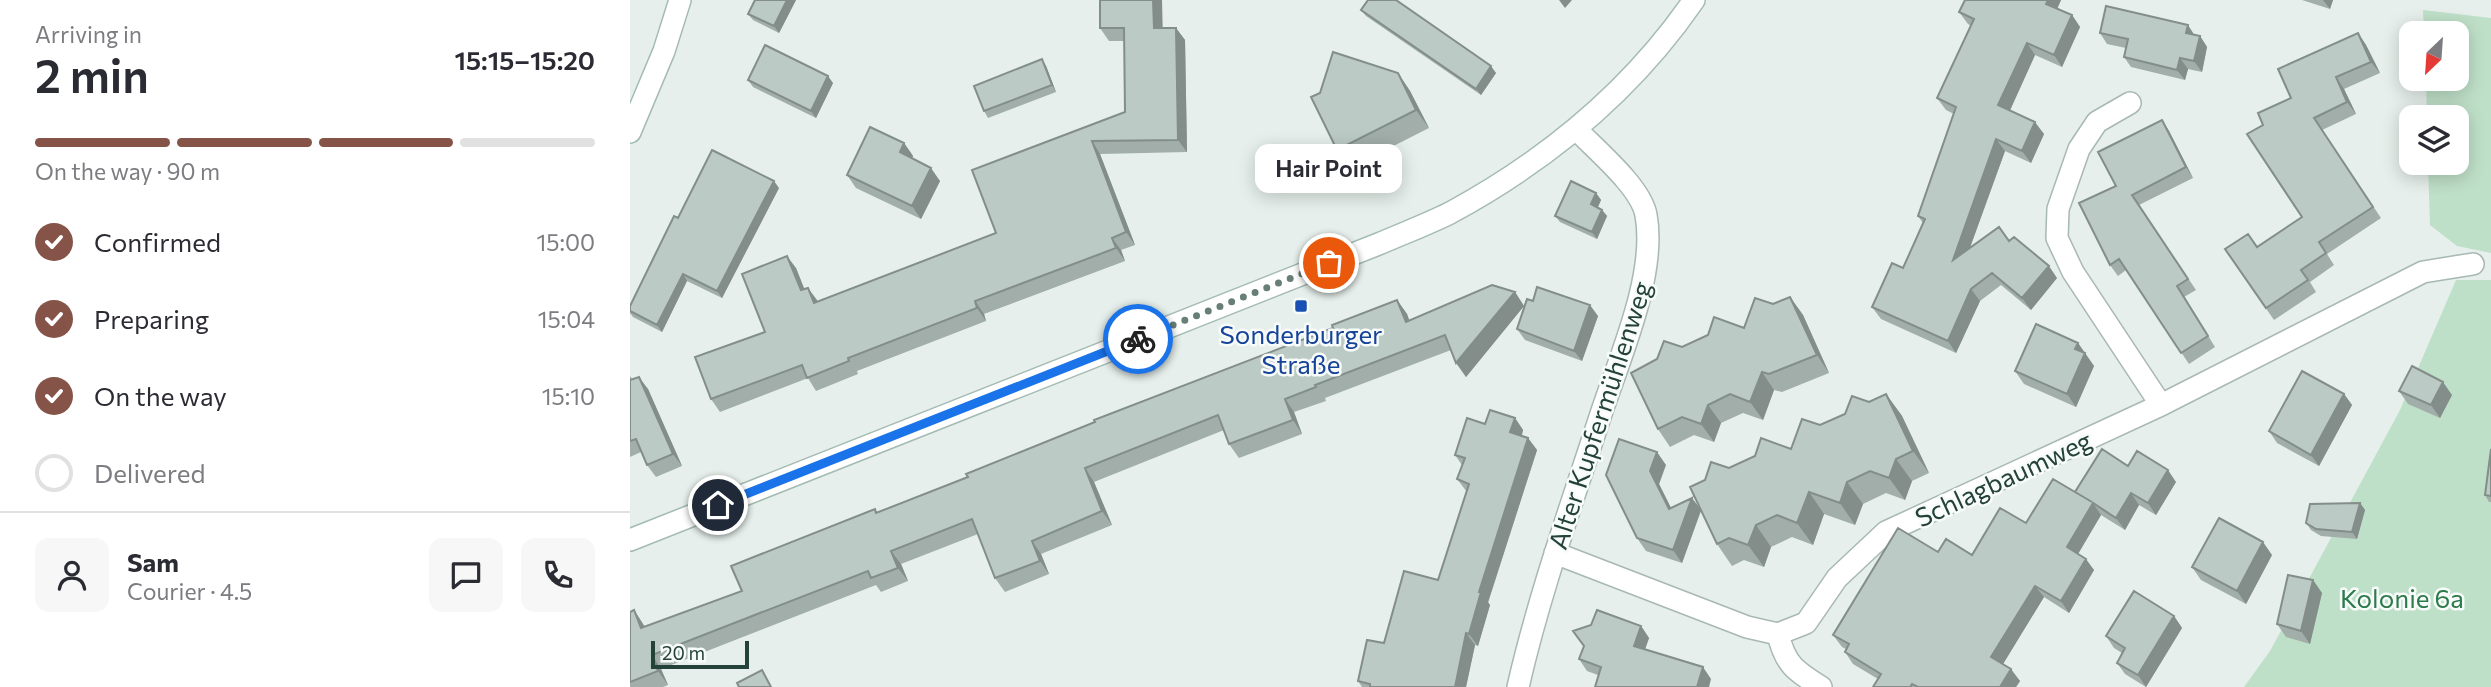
<!DOCTYPE html>
<meta charset="utf-8">
<style>
body{margin:0;font-family:Commissioner,sans-serif;background:#f7f7f7;color:#2b2b33;height:100vh;display:flex;flex-direction:column;font-size:26px;white-space:nowrap}
*{box-sizing:border-box;margin:0}
p{font-size:23px;color:#7c7c81}
.icon{flex:none;width:38px;height:38px;fill:none;stroke:currentColor;stroke-width:2;stroke-linecap:round;stroke-linejoin:round}
.map{position:relative;flex:1;overflow:hidden}
.panel{display:flex;flex-direction:column;background:#fff;width:630px}
.panel>*{flex:none}
.needle{width:46px;rotate:205deg}
.fabs{position:absolute;left:1769px;top:21px;display:grid;gap:14px}
.fabs a{display:grid;place-items:center;width:70px;height:70px;border-radius:14px;background:#fff;box-shadow:0 4px 18px #0003;font-size:35px}
.scale{position:absolute;left:21px;bottom:18px;width:98px;box-sizing:border-box;padding-left:7px;border:4px solid #24423a;border-top:0;font-size:19px;line-height:24px;white-space:nowrap;color:#24423a;-webkit-text-stroke:5px #f7fbf9;paint-order:stroke}
.pin{position:absolute;display:grid;place-items:center;width:60px;height:60px;color:#fff;margin:-30px;border:4px solid #fff;border-radius:50%;box-shadow:0 2px 7px #0007}
.courier{position:absolute;display:grid;place-items:center;width:70px;height:70px;margin:-35px;border:5px solid #1a73e8;border-radius:50%;background:#fff;color:#222;box-shadow:0 2px 9px #0007}
.bubble{position:absolute;height:49px;border-radius:14px;background:#fff;box-shadow:0 4px 18px #0003;font-size:23px;font-weight:600;line-height:49px;text-align:center}
.head em{font-style:normal;font-weight:600}
.head div{display:flex;flex-direction:column-reverse}
.head{display:flex;align-items:center;justify-content:space-between;height:119px;padding:0 35px}
h1{font-size:46px;font-weight:600;line-height:52px}
.bar{display:grid;grid-template-columns:repeat(4,1fr);gap:10px 7px;align-content:center;height:84px;padding:0 35px}
.bar i{height:9px;border-radius:5px;background:#e1e1e2}
.bar .on{background:#855347}
.bar p{grid-column:span 4}
.line{display:flex;align-items:center;gap:18px;padding:0 35px;border-top:2px solid #e1e1e2}
.line div{flex:1}
.round{display:grid;place-items:center;flex:none;width:74px;height:74px;border-radius:14px;background:#f7f7f7}
ol{padding:0 35px;list-style:none}
li{display:flex;align-items:center;gap:21px;height:77px}
li p{margin-inline-start:auto}
li .icon{padding:7px;border-radius:50%;background:#855347;color:#fff;stroke-width:4}
li:last-child{color:#7c7c81}
li i{width:38px;height:38px;border:4px solid #e1e1e2;border-radius:50%}
main{display:flex;flex:1;min-height:0}
.map>svg:first-child{display:block}
.green{fill:#bfe0c8}
.lines{fill:none;stroke-linecap:round;stroke-linejoin:round}
.street-casing{stroke:#a8b8b2;stroke-width:24}
.secondary-casing{stroke:#a4bbb3;stroke-width:24}
.street{stroke:#fff;stroke-width:21}
.secondary{stroke:#fff;stroke-width:21}
.wall{fill:#a1aea9}
.shaded-wall{fill:#838d89}
.building{fill:#bbcac4;stroke:#838d89;stroke-width:2}
.done{stroke:#687f78;stroke-width:7;stroke-dasharray:0 12.6}
.route{stroke:#1a73e8;stroke-width:9}
.transit-dot{fill:#1a4fb4;stroke:#f7fbf9;stroke-width:2.5}
.labels{text-anchor:middle;dominant-baseline:central;stroke-width:5;stroke-linejoin:round;paint-order:stroke}
.transit-label{font-size:26px;fill:#164399;stroke:#f7fbf9}
.street-label{font-size:26px;fill:#24423a;stroke:#f7fbf9}
.park-label{font-size:26px;fill:#2d7a4b;stroke:#f7fbf9}
</style>
<main>
<section class="panel">
<div class="head"><div><h1>2 min</h1><p>Arriving in</p></div><em>15:15–15:20</em></div>
<div class="bar"><i class="on"></i><i class="on"></i><i class="on"></i><i></i><p>On the way · 90 m</p></div>
<ol>
<li><svg class="icon" aria-label="check" viewBox="0 0 24 24"><path d="M5 12l5 5 9-10"/></svg>Confirmed<p>15:00</p></li>
<li><svg class="icon" aria-label="check" viewBox="0 0 24 24"><path d="M5 12l5 5 9-10"/></svg>Preparing<p>15:04</p></li>
<li><svg class="icon" aria-label="check" viewBox="0 0 24 24"><path d="M5 12l5 5 9-10"/></svg>On the way<p>15:10</p></li>
<li><i></i>Delivered</li>
</ol>
<div class="line" style="height:126px"><a class="round"><svg class="icon" aria-label="person" viewBox="0 0 24 24"><circle cx="12" cy="8" r="4"/><path d="M4 21q1-7 8-7t8 7"/></svg></a><div><b>Sam</b><p>Courier · 4.5</p></div><a class="round"><svg class="icon" aria-label="chat" viewBox="0 0 24 24"><path d="M4 5h16v11H9l-5 4z"/></svg></a><a class="round"><svg class="icon" aria-label="phone" viewBox="0 0 24 24"><path d="M5 4h4l2 5-3 2q2 4 5 5l2-3 5 2v4C11 20 4 13 5 4z"/></svg></a></div>
</section>
<div class="map">
<svg width="1861" height="687" viewBox="0 0 1861 687">
<rect width="100%" height="100%" fill="#e6efeb"/>
<path class="green" d="M1793 10 1861 18V253L1827 246 1800 225 1798 163H1827V117H1797L1796 79H1827V33H1794Z
M1826 280H1861V687H1614L1640 651 1770 410Z"/>
<g class="lines">
<defs>
<path id="street" d="M1500 103 1467 122 1449 149 1428 209 1427 238 1443 272 1531 405
M925 553 1117 627 1148 634 1176 623 1207 578 1256 532 1531 405 1793 272 1843 264
M1148 634C1155 664 1165 671 1191 687
M888 687C909 595 941 506 970 417 989 359 1027 275 1016 215 1011 187 966 150 946 129"/>
<path id="secondary" d="M0 132 34 51 50 0
M0 540 751 243C774 233 798 224 820 213 916 161 1002 90 1064 0"/>
</defs>
<use href="#street" class="street-casing"/>
<use href="#secondary" class="secondary-casing"/>
<use href="#street" class="street"/>
<use href="#secondary" class="secondary"/>
</g>
<path class="wall" d="M166 0 149 33 123 20 118 14Z
M1335 0H1431L1427 9 1442 15 1450 27 1432 67 1405 55 1380 110 1414 134 1401 163 1375 151 1340 248 1379 241 1427 278 1401 310 1371 285 1350 301 1326 353 1251 319 1242 307 1273 268 1293 223 1288 216 1324 114 1316 110 1307 98 1341 26 1338 24 1329 12Z
M1672 0H1703L1700 9Z
M731 10 866 73 851 95 736 16Z
M470 28H546L555 40 557 152 470 154 505 245 491 250 495 261 354 314 356 321 227 371 228 374 186 391 178 378 90 412 81 399 135 332 166 268 174 289 187 302 366 233 342 170 495 112 494 41H479Z
M1470 33 1565 35 1570 36 1577 47 1572 72 1558 69 1555 80 1501 67 1494 57 1496 48 1477 44Z
M1728 33 1736 45 1750 73 1714 89 1726 114 1692 130 1751 218 1697 254 1704 265 1680 282 1686 292 1644 320 1595 249 1627 247 1672 217 1633 125Z
M416 66 426 92 358 118 354 111Z
M768 73 780 91 799 128 720 168 707 150Z
M118 80 203 83 186 118 123 87Z
M1532 120 1539 131 1563 178 1509 205 1566 290 1554 297 1585 347 1559 364 1496 270 1488 276 1480 265 1486 186Z
M274 143 283 156 282 158 310 181 291 219 226 188 217 175Z
M149 188 92 298 57 281 32 332 3 317 0 313V306L48 218Z
M966 193 971 200 968 207 972 210 977 216 967 239 930 222 925 216Z
M885 292 894 306 836 377 821 350 695 398 696 401 664 412 672 434 609 458 599 444 594 430 464 482 482 525 411 554 419 574 375 592 365 578 348 534 271 564 278 581 251 592 246 585 31 669 38 685 33 687H0V612L4 610 15 627 112 591 245 509 247 513 338 477 703 328 767 300 777 314 779 320Z
M1160 297 1173 315 1199 373 1152 392 1144 390 1133 420 1113 413 1091 423 1084 442 1064 435 1040 447 1028 429 1052 347 1114 328 1143 304Z
M968 316 952 361 895 340 887 329Z
M1448 343 1464 366 1446 407 1394 384 1385 371Z
M0 376 3 380 18 389 52 466 26 477 17 465 11 452 0 457Z
M1769 391 1822 395 1810 418 1778 404Z
M1256 394 1272 416 1299 473 1282 481 1275 500 1256 493 1233 504 1225 525 1194 514 1183 545 1162 537 1141 547 1134 567 1114 560 1102 566 1087 544 1071 511 1052 563 1016 551 1007 538 1036 465 1029 484 1041 508 1062 498 1070 509 1099 468 1161 449 1190 425Z
M1714 394 1722 405 1689 466 1647 443 1639 431Z
M885 418 893 430 892 436 898 438 907 450 858 603 860 605 848 646 845 645 836 687H732L728 681 754 643 808 580 837 492 827 479 832 465 825 455 855 424Z
M1861 449V502H1859L1855 495Z
M1498 466 1546 482 1526 515 1509 505 1495 530 1471 515 1448 554 1464 570 1439 613 1414 597 1373 664 1390 681 1386 687H1243L1248 679 1223 664 1215 652 1216 649 1212 647 1203 635 1308 552 1342 555 1446 493Z
M1730 503 1735 510 1727 539 1691 536 1681 530 1676 523Z
M1642 555 1616 604 1571 580 1562 567Z
M1683 580 1692 593 1680 644 1656 637 1647 624Z
M1544 616 1552 628 1516 687 1495 674 1487 663 1492 653 1484 648 1476 636Z
M1011 626 1019 638 1015 649 1081 679 968 675 957 671 949 659 954 647Z"/>
<path class="shaded-wall" d="M157 0H166L149 33 144 26Z
M523 0H532L533 41 524 28Z
M929 0H942L935 8Z
M1418 0H1431L1424 16 1416 4Z
M1693 0H1703L1700 9Z
M1442 15 1450 27 1432 67 1424 55Z
M1558 25 1565 36 1556 33Z
M546 28 555 40 557 152 548 140Z
M1728 33 1736 45 1750 73 1741 62Z
M1570 36 1577 47 1572 72 1564 61Z
M1397 43 1405 55 1377 117 1368 105Z
M1550 58 1558 69 1555 80 1547 70Z
M412 59 416 66 426 92 422 85Z
M861 66 866 73 851 95 846 89Z
M768 73 780 91 799 128 786 110Z
M198 76 203 83 186 118 181 111Z
M1706 77 1714 89 1726 114 1717 102Z
M1532 120 1539 131 1563 178 1556 167Z
M1405 122 1414 134 1401 163 1392 151Z
M1366 139 1375 151 1331 272 1323 260Z
M462 141 470 154 505 245 496 232Z
M274 143 283 156 279 165 270 152Z
M301 168 310 181 291 219 282 206Z
M144 181 149 188 92 298 87 291Z
M966 193 971 200 966 211 961 204Z
M972 210 977 216 967 239 962 232Z
M482 238 491 250 495 261 486 248Z
M157 256 166 268 180 303 171 290Z
M1419 266 1427 278 1401 310 1392 298Z
M53 274 57 281 32 332 27 325Z
M178 288 187 300 193 316 184 303Z
M1341 289 1350 301 1326 353 1318 341Z
M885 292 894 306 836 377 826 363Z
M1160 297 1173 315 1199 373 1187 355Z
M767 300 777 314 785 336 776 322Z
M345 301 354 314 356 321 347 308Z
M960 305 968 316 952 361 944 351Z
M1448 343 1464 366 1446 407 1437 394 1445 349Z
M1132 372 1144 390 1133 420 1120 402Z
M9 377 18 389 52 466 43 454Z
M1813 382 1822 395 1810 418 1801 405Z
M1256 394 1272 416 1299 473 1283 451Z
M1714 394 1722 405 1689 466 1681 455Z
M655 399 664 412 672 434 663 420Z
M1078 405 1091 423 1084 442 1071 424Z
M885 418 893 430 889 444 880 432Z
M898 438 907 450 858 602 860 605 848 646 839 634 849 592Z
M1027 452 1036 465 1029 484 1048 522 1039 509 1020 471Z
M1266 459 1282 481 1275 500 1259 478Z
M455 468 464 482 482 525 472 511Z
M1538 470 1546 482 1526 515 1518 503Z
M1217 482 1233 504 1225 525 1210 503Z
M1179 492 1194 514 1183 545 1167 523Z
M1501 493 1509 505 1495 530 1486 518Z
M1062 498 1071 510 1052 563 1043 550Z
M1463 503 1471 515 1445 559 1437 547Z
M1730 503 1735 510 1727 539 1722 532Z
M1126 525 1141 547 1134 567 1118 545Z
M402 541 411 554 419 574 410 561Z
M1633 542 1642 555 1616 604 1607 591Z
M261 551 271 564 278 581 268 568Z
M1456 559 1464 570 1439 613 1431 601Z
M1683 580 1692 593 1680 644 1671 631Z
M1405 586 1414 597 1370 669 1361 657Z
M4 610 13 624 20 642 11 628Z
M1544 616 1552 628 1516 687 1508 675Z
M1011 626 1019 638 1012 658 1004 646Z
M836 633 845 645 836 687H825Z
M22 655 31 669 38 685 28 671Z
M1073 667 1081 679 1079 687H1067Z
M1381 669 1390 681 1386 687H1370Z"/>
<path class="building" d="M125 0H157L144 26 118 14Z
M470 0H523L524 28H546L548 140 462 141 496 232 482 238 486 248 345 301 347 308 218 358 219 361 177 378 172 365 81 399 65 357 135 332 112 274 157 256 171 290 178 288 184 303 366 233 342 170 495 112 494 28H470Z
M738 0H766L861 66 846 89 731 10Z
M1335 0H1418L1416 4 1442 15 1424 55 1397 43 1368 105 1405 122 1392 151 1366 139 1323 260 1369 227 1379 241 1384 237 1419 266 1392 298 1362 273 1341 289 1318 341 1242 307 1262 263 1273 268 1295 219 1288 216 1326 107 1307 98 1344 19 1329 12Z
M1476 6 1558 25 1556 33 1570 36 1564 61 1550 58 1547 70 1494 57 1498 39 1470 33Z
M1728 33 1741 62 1706 77 1717 102 1684 118 1743 207 1689 242 1696 253 1671 270 1678 280 1636 308 1595 249 1618 234 1627 247 1672 217 1617 134 1633 125 1628 113 1661 98 1648 69Z
M135 45 198 76 181 111 118 80Z
M703 52 768 73 786 110 707 150 681 97 690 93Z
M412 59 422 85 354 111 344 86Z
M1532 120 1556 167 1502 195 1558 279 1547 286 1578 336 1551 353 1489 259 1480 265 1449 203 1486 186 1468 152Z
M240 127 274 143 270 152 301 168 282 206 217 175Z
M82 150 144 181 87 291 53 274 27 325 0 311V306L44 216 48 218Z
M941 181 966 193 961 204 972 210 962 232 925 216Z
M862 285 885 292 826 363 815 335 685 385 686 387 655 399 663 420 599 444 588 415 455 468 472 511 402 541 410 561 365 578 342 519 261 551 268 568 241 578 238 571 22 655 28 671 0 682V612L4 610 11 628 112 591 101 566 245 509 246 513 338 477 336 474 465 422 464 420 703 328 702 325 767 300 776 322Z
M907 287 960 305 944 351 887 329 897 299 903 301Z
M1160 297 1187 355 1139 374 1132 372 1120 402 1100 394 1078 405 1071 424 1052 417 1028 429 1001 373 1027 359 1034 341 1052 347 1078 335 1084 317 1114 328 1125 298 1143 304Z
M1406 324 1448 343 1445 349 1455 353 1437 394 1385 371Z
M1782 366 1813 382 1801 405 1769 391Z
M1672 371 1714 394 1681 455 1639 431Z
M9 377 43 454 17 465 6 439 0 441V380Z
M1256 394 1283 451 1266 459 1259 478 1240 471 1217 482 1210 503 1179 492 1167 523 1147 515 1126 525 1118 545 1099 538 1087 544 1060 487 1075 480 1081 462 1099 468 1125 456 1131 438 1161 449 1172 419 1190 425 1215 414 1222 396 1239 402Z
M860 410 885 418 880 432 898 438 849 592H851L839 634 836 633 825 687H740V684L728 681 737 640 754 643 774 571 808 580 839 484 827 479 835 458 825 455 837 418 855 424Z
M989 439 1027 452 1020 471 1039 509 1062 498 1043 550 1007 538 976 475Z
M1472 449 1498 466 1507 451 1538 470 1518 503 1501 493 1486 518 1463 503 1437 547 1456 559 1431 601 1405 586 1361 657 1381 669 1370 687H1288L1282 684 1280 687H1243L1251 674 1215 652 1219 644 1203 635 1268 528 1308 552 1316 539 1342 555 1370 508 1396 523 1423 479 1462 502 1445 492Z
M1861 449V496L1855 495Z
M1730 503 1722 532 1686 529 1676 523 1680 504Z
M1589 518 1633 542 1607 591 1562 567Z
M1658 575 1683 580 1671 631 1647 624Z
M1504 591 1544 616 1508 675 1487 663 1495 648 1476 636Z
M967 610 1011 626 1004 646 1073 667 1067 687H965L971 667 949 659 954 646 943 631 961 625Z
M132 670 141 687H109L107 683Z"/>
<g class="lines">
<path class="done" d="M508 339 699 263"/>
<path class="route" d="M88 505 508 339"/>
</g>
<rect class="transit-dot" x="664" y="299" width="14" height="14" rx="3.5"/>
<g class="labels">
<g class="transit-label">
<text x="671" y="333">Sonderburger<tspan x="671" dy="30">Straße</tspan></text>
</g>
<g class="street-label">
<text transform="translate(969 415) rotate(-72)">Alter Kupfermühlenweg</text>
<text transform="translate(1373 478) rotate(-25)">Schlagbaumweg</text>
</g>
<g class="park-label">
<text x="1772" y="597">Kolonie 6a</text>
</g>
</g>
</svg>
<div class="fabs">
<a><svg class="needle" viewBox="-14 -14 28 28"><path d="M0-13l5 13h-10z" fill="#e53935"/><path d="M0 13l5-13h-10z" fill="#7c7c81"/></svg></a>
<a><svg class="icon" aria-label="layers" viewBox="0 0 24 24"><path d="M12 4l9 5-9 5-9-5zM3 14l9 5 9-5"/></svg></a>
</div>
<div class="scale">20 m</div>
<div class="pin" style="left:699px;top:263px;background:#ea580c"><svg class="icon" aria-label="bag" viewBox="0 0 24 24"><path d="M5 8h14l-1 12H6zM9 8a3 3 0 0 1 6 0"/></svg></div>
<div class="pin" style="left:88px;top:505px;background:#1f2937"><svg class="icon" aria-label="home" viewBox="0 0 24 24"><path d="M3 11l9-7 9 7M6 9v11h12V9"/></svg></div>
<div class="courier" style="left:508px;top:339px"><svg class="icon" aria-label="bike" viewBox="0 0 24 24"><circle cx="6" cy="16" r="4"/><circle cx="18" cy="16" r="4"/><path d="M6 16l4-8h5l3 8M10 8l3 8H6M13 5h3"/></svg></div>
<div class="bubble" style="left:625px;top:144px;width:147px">Hair Point</div>
</div>
</main>
